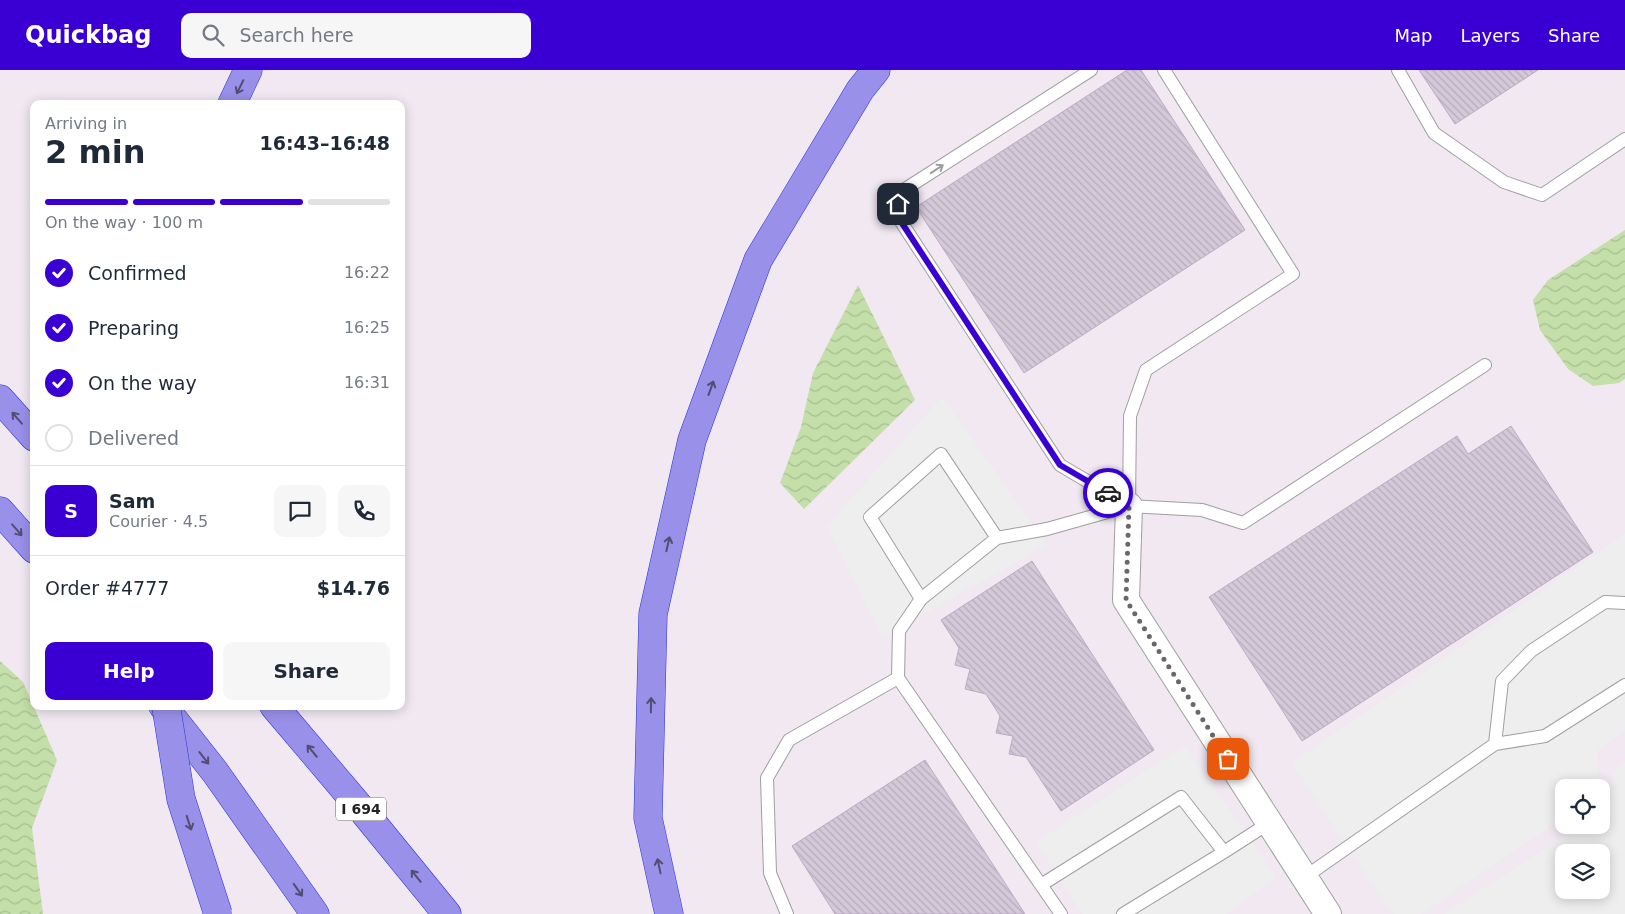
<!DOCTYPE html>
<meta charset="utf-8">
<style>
body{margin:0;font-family:"DejaVu Sans",sans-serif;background:#f6f6f7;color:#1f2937;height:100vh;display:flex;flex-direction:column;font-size:19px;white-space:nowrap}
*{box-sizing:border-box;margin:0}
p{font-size:16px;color:#747a83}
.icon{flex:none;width:28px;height:28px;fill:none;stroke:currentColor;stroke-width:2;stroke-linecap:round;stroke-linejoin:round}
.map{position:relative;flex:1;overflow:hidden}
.sheet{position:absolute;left:30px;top:30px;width:375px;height:610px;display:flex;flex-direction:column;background:#fff;border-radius:10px;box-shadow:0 2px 12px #0003}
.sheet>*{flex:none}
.tools{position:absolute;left:1555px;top:709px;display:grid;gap:10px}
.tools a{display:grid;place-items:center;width:55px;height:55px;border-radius:10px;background:#fff;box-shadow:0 2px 12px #0003;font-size:25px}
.pin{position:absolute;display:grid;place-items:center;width:42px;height:42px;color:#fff;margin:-21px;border-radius:10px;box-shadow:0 2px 8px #0006}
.courier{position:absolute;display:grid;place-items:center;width:50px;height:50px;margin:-25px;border:4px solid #3a00d3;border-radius:50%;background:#fff;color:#222;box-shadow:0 1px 6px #0007}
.head em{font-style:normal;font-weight:800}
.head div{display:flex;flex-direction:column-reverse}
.head{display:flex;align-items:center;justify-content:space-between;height:85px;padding:0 15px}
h1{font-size:32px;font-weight:800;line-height:38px}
.bar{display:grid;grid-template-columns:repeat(4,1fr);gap:8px 5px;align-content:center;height:60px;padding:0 15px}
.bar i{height:6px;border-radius:4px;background:#e0e1e3}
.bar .selected{background:#3a00d3}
.bar p{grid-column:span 4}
.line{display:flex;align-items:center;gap:12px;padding:0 15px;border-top:1px solid #e0e1e3}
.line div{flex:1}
.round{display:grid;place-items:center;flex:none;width:52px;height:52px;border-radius:10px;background:#f6f6f7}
ol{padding:0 15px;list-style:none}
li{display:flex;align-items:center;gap:15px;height:55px}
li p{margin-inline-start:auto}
li .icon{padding:5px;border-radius:50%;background:#3a00d3;color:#fff;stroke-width:4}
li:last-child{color:#747a83}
li i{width:28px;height:28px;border:2px solid #e0e1e3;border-radius:50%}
.cta{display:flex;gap:10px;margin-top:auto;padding:10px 15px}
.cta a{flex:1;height:58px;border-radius:10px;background:#3a00d3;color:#fff;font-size:20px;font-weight:800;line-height:58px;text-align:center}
.cta a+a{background:#f6f6f7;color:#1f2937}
header{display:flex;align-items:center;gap:30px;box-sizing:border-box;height:70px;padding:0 25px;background:#3a00d3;color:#fff}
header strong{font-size:24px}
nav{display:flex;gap:28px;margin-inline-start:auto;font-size:18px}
.search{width:350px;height:45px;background:#f6f6f7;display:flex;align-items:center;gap:12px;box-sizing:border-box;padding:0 18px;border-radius:10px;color:#747a83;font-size:19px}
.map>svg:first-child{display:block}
.parking{fill:#eee;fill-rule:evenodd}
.water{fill:url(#water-waves)}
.building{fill:url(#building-back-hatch);stroke:#bdaac4}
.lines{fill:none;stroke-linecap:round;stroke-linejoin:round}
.lane-casing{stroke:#9f9f9f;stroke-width:14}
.street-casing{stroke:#9f9f9f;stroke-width:28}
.highway-casing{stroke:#2734de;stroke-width:29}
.lane{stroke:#fff;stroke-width:12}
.street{stroke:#fff;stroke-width:26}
.highway{stroke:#9890e9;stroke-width:28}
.highway-bridge-casing{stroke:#2734de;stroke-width:29;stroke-linecap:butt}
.highway-bridge{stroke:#9890e9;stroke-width:28}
.oneway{stroke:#514e72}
.oneway2{stroke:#9c9c9c}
.done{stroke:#6a676b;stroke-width:5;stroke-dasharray:0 9}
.route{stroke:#3a00d3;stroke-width:6}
.labels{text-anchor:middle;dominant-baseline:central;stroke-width:4;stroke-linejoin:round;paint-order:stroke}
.shield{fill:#fff;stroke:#646464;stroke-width:1}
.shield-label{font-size:14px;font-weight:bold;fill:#222}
</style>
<header>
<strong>Quickbag</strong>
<div class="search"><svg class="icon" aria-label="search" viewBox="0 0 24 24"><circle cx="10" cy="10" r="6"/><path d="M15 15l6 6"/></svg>Search here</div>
<nav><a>Map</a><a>Layers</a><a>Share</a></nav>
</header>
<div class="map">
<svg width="1625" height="844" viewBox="0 0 1625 844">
<defs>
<pattern id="water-waves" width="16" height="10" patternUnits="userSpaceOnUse" patternTransform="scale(1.25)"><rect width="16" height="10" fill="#c4dfa9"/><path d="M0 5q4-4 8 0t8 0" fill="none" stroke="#a8bf91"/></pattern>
<pattern id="building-back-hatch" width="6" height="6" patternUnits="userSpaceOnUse" patternTransform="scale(1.25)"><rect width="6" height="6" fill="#d4c8d9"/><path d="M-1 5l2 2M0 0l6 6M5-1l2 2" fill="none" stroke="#b6acba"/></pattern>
</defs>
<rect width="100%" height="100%" fill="#f1e8f2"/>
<path class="parking" d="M942 327 1047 475 882 567 827 456Z
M1625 464V661L1597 681 1599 717 1564 718V747L1421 844H1393L1292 693Z
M1185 676 1276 807 1226 844H1083L1036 772Z
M1625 692V844H1444L1582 755H1601V742L1607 738 1616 698ZM1601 782V820H1564V782Z"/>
<path class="water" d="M1625 160V309L1619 313 1593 316 1568 299 1540 260 1533 230 1548 210Z
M858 215 915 330 804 439 780 413 801 357 813 303Z
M0 591 23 612 57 690 32 758 43 844H0Z"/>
<path class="building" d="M1127 0H1141L1245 160 1024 303 916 137Z
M1419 0H1538L1455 54Z
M1511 356 1593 482 1302 671 1209 527 1457 366 1468 384Z
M1032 491 1154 680 1061 741 1026 687 1009 684 1013 666 996 663 1000 646 986 624 965 619 970 599 955 595 959 578 941 550Z
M925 690 1025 844H835L792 776Z"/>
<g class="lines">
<defs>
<path id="lane" d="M1091 0 899 123 896 144 1060 395 1129 436 1130 346 1146 300 1293 204 1164 0
M1398 0 1434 63 1504 112 1542 125 1625 69
M921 529 997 468
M1495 674 1502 611 1531 581 1605 532 1625 533
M1269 753 1224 782 1181 727 1041 815 898 608 899 561 921 529 870 447 941 384 997 468 1047 459 1129 436 1202 440 1243 453 1485 295
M1305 807 1495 674 1545 666 1625 615
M1041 815 1061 844
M787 844 770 803 767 708 789 670 898 608
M1123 844 1224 782"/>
<path id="street" d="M1129 436 1126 530 1328 844"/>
<path id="highway" d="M232 34 248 0
M0 329 34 367
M0 441 34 479
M163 636 215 702 315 844
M274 636 363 741 447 844
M669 844 648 748 653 544 692 370 758 190 860 20 876 0"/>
</defs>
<use href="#lane" class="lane-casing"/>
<use href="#street" class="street-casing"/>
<use href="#highway" class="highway-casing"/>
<use href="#lane" class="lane"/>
<use href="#street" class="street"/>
<use href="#highway" class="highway"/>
<defs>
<path id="highway-bridge" d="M166 636 181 729 218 844"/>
</defs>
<use href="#highway-bridge" class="highway-bridge-casing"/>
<use href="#highway-bridge" class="highway-bridge"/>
</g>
<defs><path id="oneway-shaft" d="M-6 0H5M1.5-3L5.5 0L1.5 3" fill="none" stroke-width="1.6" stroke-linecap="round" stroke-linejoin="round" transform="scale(1.25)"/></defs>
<g class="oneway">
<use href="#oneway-shaft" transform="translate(240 17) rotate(116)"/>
<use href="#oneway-shaft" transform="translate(711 318) rotate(-70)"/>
<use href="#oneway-shaft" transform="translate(17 348) rotate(-131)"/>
<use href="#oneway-shaft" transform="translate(17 460) rotate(49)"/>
<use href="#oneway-shaft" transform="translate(668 474) rotate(-77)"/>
<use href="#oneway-shaft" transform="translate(651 635) rotate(-89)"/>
<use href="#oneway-shaft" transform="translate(312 681) rotate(-130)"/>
<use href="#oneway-shaft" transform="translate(204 688) rotate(52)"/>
<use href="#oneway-shaft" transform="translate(189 753) rotate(72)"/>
<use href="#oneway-shaft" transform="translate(659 796) rotate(-102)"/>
<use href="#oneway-shaft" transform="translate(416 806) rotate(-129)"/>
<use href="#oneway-shaft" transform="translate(298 820) rotate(55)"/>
</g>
<use class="oneway2" href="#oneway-shaft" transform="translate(937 99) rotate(-33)"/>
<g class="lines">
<path class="done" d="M1108 423 1129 436 1126 530 1228 689"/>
<path class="route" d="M898 134 896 144 1060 395 1108 423"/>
</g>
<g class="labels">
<rect class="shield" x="336" y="727.5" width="50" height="23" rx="4"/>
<g class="shield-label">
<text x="361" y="739">I 694</text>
</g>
</g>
</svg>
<div class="tools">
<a><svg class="icon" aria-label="locate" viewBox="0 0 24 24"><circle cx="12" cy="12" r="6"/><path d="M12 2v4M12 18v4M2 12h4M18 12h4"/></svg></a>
<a><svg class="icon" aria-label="layers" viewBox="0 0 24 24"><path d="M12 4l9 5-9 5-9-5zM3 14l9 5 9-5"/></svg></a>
</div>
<div class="pin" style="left:1228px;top:689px;background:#ea580c"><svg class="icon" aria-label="bag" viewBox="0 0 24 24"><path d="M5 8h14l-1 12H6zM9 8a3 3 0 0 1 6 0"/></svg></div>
<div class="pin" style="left:898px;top:134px;background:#1f2937"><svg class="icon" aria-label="home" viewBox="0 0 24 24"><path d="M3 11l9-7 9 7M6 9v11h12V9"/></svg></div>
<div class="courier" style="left:1108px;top:423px"><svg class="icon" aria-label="car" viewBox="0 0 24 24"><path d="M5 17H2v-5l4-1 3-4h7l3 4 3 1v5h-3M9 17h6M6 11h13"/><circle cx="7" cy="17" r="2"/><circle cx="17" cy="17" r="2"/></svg></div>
<section class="sheet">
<div class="head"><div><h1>2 min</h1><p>Arriving in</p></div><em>16:43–16:48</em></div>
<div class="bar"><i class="selected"></i><i class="selected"></i><i class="selected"></i><i></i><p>On the way · 100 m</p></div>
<ol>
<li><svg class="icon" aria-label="check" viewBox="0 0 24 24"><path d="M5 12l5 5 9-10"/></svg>Confirmed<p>16:22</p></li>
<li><svg class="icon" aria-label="check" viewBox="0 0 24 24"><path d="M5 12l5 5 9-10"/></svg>Preparing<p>16:25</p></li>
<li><svg class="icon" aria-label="check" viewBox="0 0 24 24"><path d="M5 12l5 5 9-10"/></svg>On the way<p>16:31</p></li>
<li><i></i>Delivered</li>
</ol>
<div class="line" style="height:90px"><b class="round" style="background:#3a00d3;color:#fff">S</b><div><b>Sam</b><p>Courier · 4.5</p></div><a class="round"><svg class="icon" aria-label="chat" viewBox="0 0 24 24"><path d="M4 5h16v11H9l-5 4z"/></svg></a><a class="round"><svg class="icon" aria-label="phone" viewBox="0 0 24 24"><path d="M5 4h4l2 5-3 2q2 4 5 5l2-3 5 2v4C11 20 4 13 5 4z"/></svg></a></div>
<div class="line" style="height:65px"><div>Order #4777</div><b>$14.76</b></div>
<div class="cta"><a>Help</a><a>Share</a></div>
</section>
</div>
